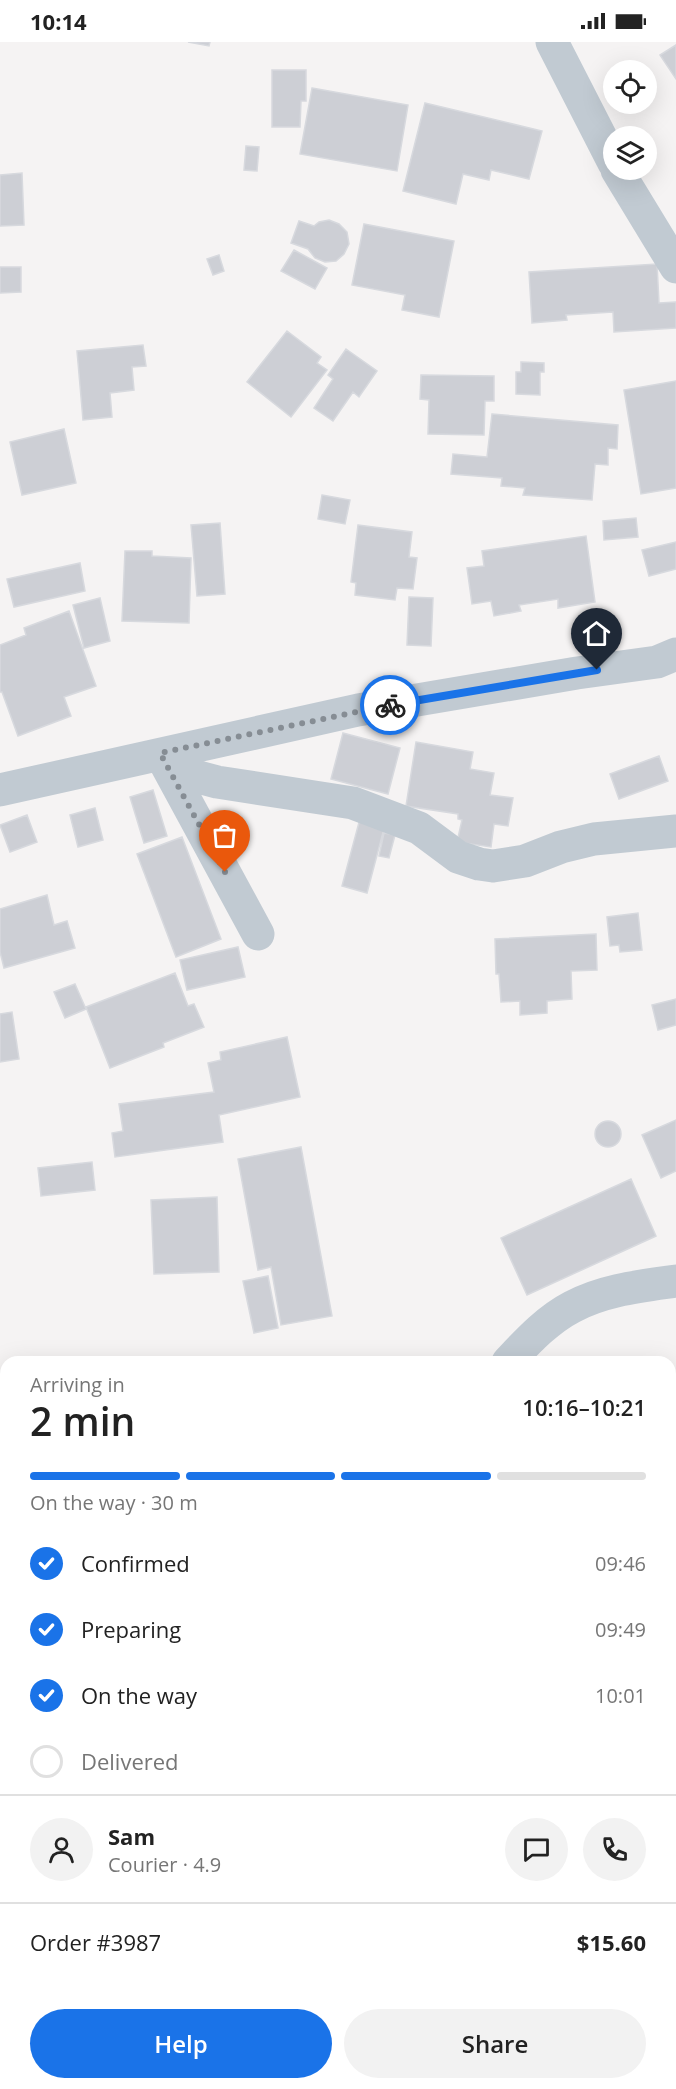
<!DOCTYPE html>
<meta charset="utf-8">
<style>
body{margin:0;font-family:"Open Sans",sans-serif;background:#f2f2f2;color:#222;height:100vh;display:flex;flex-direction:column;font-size:22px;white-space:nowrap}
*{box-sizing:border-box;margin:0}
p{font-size:20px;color:#767676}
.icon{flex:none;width:33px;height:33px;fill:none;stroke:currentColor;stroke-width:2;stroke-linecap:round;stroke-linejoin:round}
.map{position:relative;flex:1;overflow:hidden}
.side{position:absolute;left:0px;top:1314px;width:676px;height:734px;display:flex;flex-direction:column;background:#fff;border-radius:18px 18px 0 0;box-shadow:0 6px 24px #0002}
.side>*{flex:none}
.tools{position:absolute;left:603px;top:18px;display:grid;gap:12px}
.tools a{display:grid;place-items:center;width:54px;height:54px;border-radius:50%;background:#fff;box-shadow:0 6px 24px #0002;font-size:30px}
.pin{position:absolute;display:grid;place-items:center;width:51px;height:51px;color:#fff;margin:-62px -26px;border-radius:50% 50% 50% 0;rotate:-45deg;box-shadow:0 0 6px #0007}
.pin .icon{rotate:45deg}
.courier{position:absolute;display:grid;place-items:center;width:60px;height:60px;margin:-30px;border:4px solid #1a73e8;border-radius:50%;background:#fff;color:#222;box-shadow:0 2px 8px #0007}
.head em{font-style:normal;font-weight:600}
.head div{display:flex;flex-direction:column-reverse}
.head{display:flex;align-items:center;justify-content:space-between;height:102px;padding:0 30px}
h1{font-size:39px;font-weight:600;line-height:45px}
.bar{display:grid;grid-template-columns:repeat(4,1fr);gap:9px 6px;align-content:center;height:72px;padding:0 30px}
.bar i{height:8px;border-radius:4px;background:#e0e0e0}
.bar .current{background:#1a73e8}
.bar p{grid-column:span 4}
.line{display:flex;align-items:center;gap:15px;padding:0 30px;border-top:2px solid #e0e0e0}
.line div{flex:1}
.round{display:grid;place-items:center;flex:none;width:63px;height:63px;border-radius:32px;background:#f2f2f2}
ol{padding:0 30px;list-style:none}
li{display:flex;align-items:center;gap:18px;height:66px}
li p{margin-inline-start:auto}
li .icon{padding:6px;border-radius:50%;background:#1a73e8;color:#fff;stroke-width:4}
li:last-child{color:#767676}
li i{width:33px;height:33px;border:3px solid #e0e0e0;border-radius:50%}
.button{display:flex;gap:12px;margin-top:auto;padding:12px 30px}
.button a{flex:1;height:69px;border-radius:36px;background:#1a73e8;color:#fff;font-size:24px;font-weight:600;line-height:69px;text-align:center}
.button a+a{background:#f2f2f2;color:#222}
.status{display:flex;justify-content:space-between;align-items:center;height:42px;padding:0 30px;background:#fff;direction:ltr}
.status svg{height:16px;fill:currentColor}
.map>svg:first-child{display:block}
.building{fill:#cdcfd5;stroke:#d7d9de;stroke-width:1.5}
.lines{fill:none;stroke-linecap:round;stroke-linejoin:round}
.minor{stroke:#c1cad2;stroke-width:33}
.done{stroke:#868d94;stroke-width:6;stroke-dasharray:0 10.8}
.route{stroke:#1a73e8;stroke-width:8}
</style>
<div class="status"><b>10:14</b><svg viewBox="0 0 49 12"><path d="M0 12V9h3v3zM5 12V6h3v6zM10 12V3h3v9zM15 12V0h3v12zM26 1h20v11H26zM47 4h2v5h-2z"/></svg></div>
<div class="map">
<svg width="676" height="2047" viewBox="0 0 676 2047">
<rect width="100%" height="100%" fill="#f5f3f3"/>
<path class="building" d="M188 0H210L209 4Z
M676 3V37L660 13Z
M272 28H306V59H301L300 85H272Z
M312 46 408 63 397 129 300 112Z
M425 61 542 89 529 137 491 128 489 138 463 132 456 162 403 149Z
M246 104 259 105 257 129 244 128Z
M22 131 24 183 0 184V133Z
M329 178 339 182 347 190 349 202 344 212 336 219 325 220 315 216 308 207 291 201 299 179 314 184 319 180Z
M364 182 454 199 439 275 402 268 405 253 352 243Z
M294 208 327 226 315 247 281 229Z
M219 213 224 229 213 233 207 217Z
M657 222 659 261 676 260V286L614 290 613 270 566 273 567 278 532 281 529 230Z
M0 225H21V250L0 251Z
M287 289 321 315 317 321 327 328 291 375 247 340Z
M143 303 146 324 132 325 134 348 110 351 112 375 83 378 77 309Z
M346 307 377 329 359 355 353 350 333 379 314 366 333 337 328 333Z
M521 320 544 321V330H540V353L516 352V330H521Z
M421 333 494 334V359H485L484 393 428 392 429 358 420 357Z
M676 339V446L641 452 624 348Z
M492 372 618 383 617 407 608 406V423L595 422 592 458 523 453 525 446 501 444 502 436 451 432 453 412 487 415Z
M64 387 76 441 22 453 10 400Z
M322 453 350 458 345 482 318 477Z
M636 476 638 495 604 498 603 479Z
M220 481 225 552 197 554 191 483Z
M358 483 412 490 409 515 417 516 413 547 397 546 395 558 355 553 356 541 351 540Z
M586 494 595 560 558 566V557L519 563 521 569 494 574 491 559 472 562 467 526 484 524 482 509Z
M676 500V527L649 534 642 508Z
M125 509H152V514L191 516 189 581 122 579Z
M80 521 85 549 14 565 7 537Z
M409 555 433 556 431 604 407 603Z
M100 556 110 599 84 606 73 563Z
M69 569 96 644 64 655 71 674 18 694 2 650H0V603L26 593 24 586Z
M343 691 400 706 388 752 331 737Z
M416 700 473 710 470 727 494 731 490 753 513 756 508 784 494 782 491 805 457 800 462 778 458 777V772L406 764Z
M659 714 668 739 619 757 610 732Z
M153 748 167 794 144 801 130 755Z
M95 766 103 798 78 805 70 773Z
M27 773 37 800 10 810 0 783Z
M361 773 386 779 367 851 342 844Z
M384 791 395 793 389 816 379 814Z
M182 795 221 897 176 915 137 812Z
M47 853 54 883 67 879 75 906 4 926 0 910V867Z
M638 871 642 908 620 910 619 903 610 904 607 875Z
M596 892 597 928 571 929 572 957 547 959V971L520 973V959L501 960 499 932H496L495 897Z
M238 905 245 935 187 948 180 918Z
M175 931 188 964 194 962 204 985 163 1001 164 1005 110 1026 86 965Z
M75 942 86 967 65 976 54 950Z
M676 957V983L658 988 652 963Z
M12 970 19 1017 0 1020V972Z
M287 995 300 1055 219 1073 223 1100 115 1115 112 1091 123 1089 119 1062 214 1050 208 1021 221 1018 220 1010Z
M676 1078V1129L661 1136 642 1093Z
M595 1092a13 13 0 1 1 26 0a13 13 0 1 1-26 0Z
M301 1105 332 1274 281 1283 271 1225 258 1228 238 1117Z
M92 1120 95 1148 41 1154 38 1126Z
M631 1137 656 1194 527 1253 501 1196Z
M217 1155 219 1230 154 1232 151 1158Z
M268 1234 278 1286 254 1291 243 1239Z
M676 1389V1480L670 1483V1392Z
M0 1408H6V1464H0Z
M0 1489 6 1490V1604L0 1603Z
M676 1535V1617L670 1620V1538Z
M676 1770V1803L670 1806V1773Z
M0 1877 6 1879V1911L0 1909Z
M0 1991 6 1993 0 2016Z
M192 2042H220V2047H192Z
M224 2042H279V2047H225Z
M301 2042H330V2047H302Z
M339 2042H404L405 2046 340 2047Z
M498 2042H547L548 2047H499Z
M562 2042H623V2047H563Z"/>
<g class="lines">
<path class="minor" d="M552 0 614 121
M617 128 676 225
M162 715 258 892
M169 727 217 740 353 761 419 786 458 815 479 822 493 824 525 819 561 805 594 797 676 789
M0 748 358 668 577 631 657 620 676 612
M508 1320C527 1300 547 1278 572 1265 603 1248 641 1244 676 1239
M0 1371H6
M0 1799H6"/>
</g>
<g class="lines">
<path class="done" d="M225 830 160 711 390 663"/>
<path class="route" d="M390 663 597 628"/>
</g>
</svg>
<div class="tools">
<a><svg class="icon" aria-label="locate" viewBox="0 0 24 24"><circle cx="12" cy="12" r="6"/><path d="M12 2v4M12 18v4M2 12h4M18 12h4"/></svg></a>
<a><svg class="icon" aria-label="layers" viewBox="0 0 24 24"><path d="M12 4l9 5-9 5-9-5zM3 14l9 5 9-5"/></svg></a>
</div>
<div class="pin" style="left:225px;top:830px;background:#ea580c"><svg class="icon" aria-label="bag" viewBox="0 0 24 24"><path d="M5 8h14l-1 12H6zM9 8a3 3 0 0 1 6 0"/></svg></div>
<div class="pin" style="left:597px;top:628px;background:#1f2937"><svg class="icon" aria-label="home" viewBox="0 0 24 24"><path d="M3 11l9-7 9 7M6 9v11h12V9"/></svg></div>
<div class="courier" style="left:390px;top:663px"><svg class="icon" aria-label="bike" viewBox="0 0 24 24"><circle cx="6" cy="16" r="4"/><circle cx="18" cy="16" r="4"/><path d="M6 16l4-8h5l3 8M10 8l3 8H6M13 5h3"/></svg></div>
<section class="side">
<div class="head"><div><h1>2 min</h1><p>Arriving in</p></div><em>10:16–10:21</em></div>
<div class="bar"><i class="current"></i><i class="current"></i><i class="current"></i><i></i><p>On the way · 30 m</p></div>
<ol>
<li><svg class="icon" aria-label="check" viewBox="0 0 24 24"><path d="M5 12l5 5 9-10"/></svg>Confirmed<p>09:46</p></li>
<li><svg class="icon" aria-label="check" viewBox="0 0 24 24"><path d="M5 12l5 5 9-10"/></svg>Preparing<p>09:49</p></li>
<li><svg class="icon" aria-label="check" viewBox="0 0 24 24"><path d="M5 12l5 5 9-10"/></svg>On the way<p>10:01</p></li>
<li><i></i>Delivered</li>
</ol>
<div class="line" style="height:108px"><a class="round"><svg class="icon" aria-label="person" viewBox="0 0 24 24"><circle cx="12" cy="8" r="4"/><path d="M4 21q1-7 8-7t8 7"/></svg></a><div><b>Sam</b><p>Courier · 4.9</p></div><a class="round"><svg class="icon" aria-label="chat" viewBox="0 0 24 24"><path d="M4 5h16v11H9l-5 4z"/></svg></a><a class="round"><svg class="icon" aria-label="phone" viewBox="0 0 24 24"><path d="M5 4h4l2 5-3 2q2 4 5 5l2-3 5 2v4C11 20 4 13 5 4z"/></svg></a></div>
<div class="line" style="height:78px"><div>Order #3987</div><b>$15.60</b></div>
<div class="button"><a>Help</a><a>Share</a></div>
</section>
</div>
